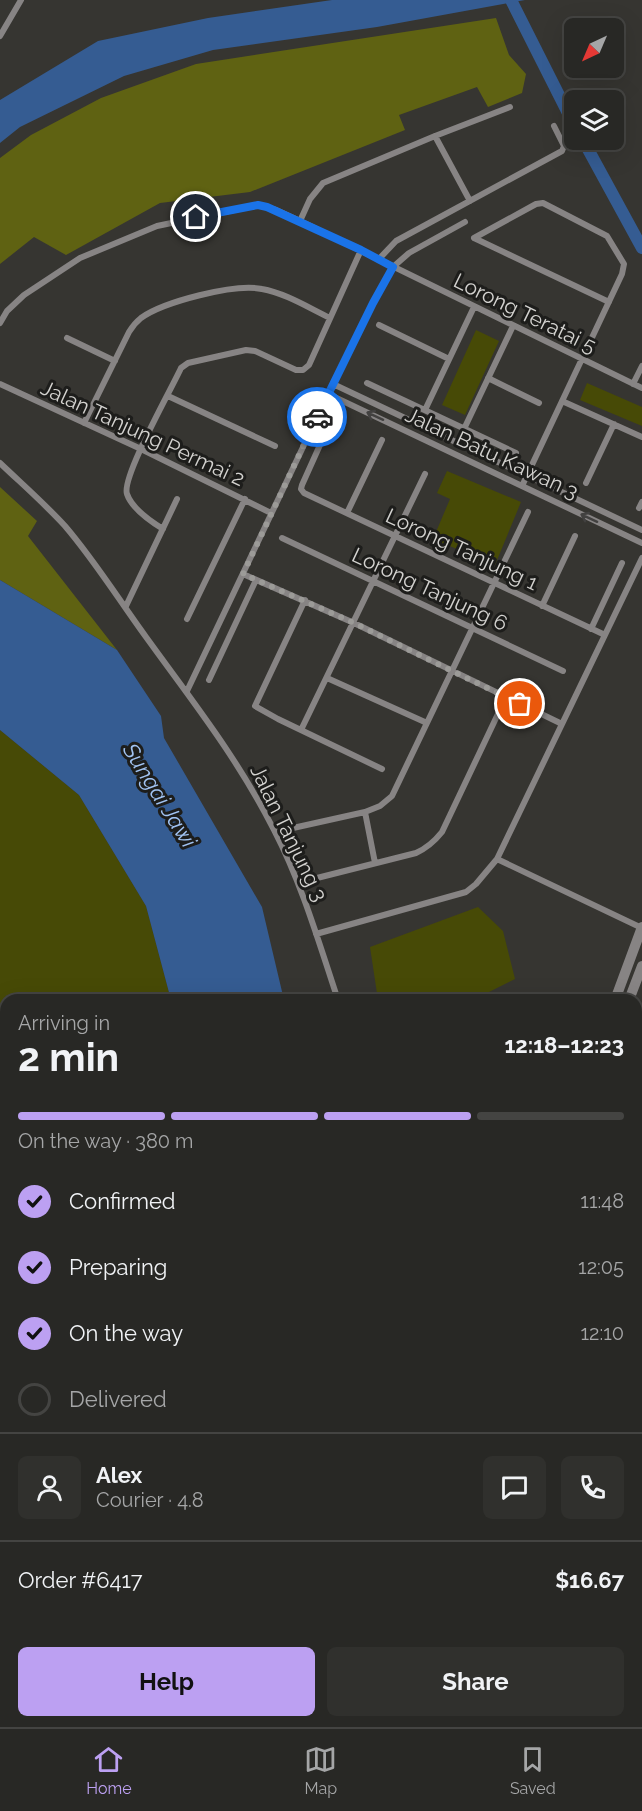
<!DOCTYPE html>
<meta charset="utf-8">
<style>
body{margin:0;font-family:Raleway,sans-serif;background:#30302d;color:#f1f3f6;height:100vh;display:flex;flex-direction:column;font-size:22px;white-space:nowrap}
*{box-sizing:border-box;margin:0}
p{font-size:20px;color:#a5a6a7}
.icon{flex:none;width:33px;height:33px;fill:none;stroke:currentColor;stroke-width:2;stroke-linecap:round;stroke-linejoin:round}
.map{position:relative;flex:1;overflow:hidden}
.panel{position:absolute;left:0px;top:994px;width:642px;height:734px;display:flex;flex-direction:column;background:#282825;border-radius:18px 18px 0 0;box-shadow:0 6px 24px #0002,0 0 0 2px #444442}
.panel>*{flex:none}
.needle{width:39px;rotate:224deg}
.tools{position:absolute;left:564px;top:18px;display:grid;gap:12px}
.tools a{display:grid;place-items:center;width:60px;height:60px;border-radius:9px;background:#282825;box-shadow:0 6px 24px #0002,0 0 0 2px #444442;font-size:30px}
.pin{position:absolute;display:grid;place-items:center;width:51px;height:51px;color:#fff;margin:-26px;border:3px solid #fff;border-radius:50%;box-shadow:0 2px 6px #0007}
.courier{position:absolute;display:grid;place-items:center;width:60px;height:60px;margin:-30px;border:4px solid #1a73e8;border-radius:50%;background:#fff;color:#222;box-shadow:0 2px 8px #0007}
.overview em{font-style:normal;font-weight:700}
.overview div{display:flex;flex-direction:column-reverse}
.overview{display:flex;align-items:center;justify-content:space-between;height:102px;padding:0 18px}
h1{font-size:39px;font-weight:700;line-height:45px}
.bar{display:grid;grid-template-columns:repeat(4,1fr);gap:9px 6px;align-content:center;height:72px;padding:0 18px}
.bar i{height:8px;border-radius:4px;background:#444442}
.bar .selected{background:#bca0f2}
.bar p{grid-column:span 4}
.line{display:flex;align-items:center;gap:15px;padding:0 18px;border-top:2px solid #444442}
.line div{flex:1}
.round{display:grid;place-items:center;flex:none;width:63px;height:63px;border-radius:9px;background:#30302d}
ol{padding:0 18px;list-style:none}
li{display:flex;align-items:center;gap:18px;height:66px}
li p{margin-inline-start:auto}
li .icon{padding:6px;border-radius:50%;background:#bca0f2;color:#111;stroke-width:4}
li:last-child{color:#a5a6a7}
li i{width:33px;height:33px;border:3px solid #444442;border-radius:50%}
.button{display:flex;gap:12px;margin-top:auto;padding:12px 18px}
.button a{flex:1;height:69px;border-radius:9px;background:#bca0f2;color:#111;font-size:24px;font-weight:700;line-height:69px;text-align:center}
.button a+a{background:#30302d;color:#f1f3f6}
.tab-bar{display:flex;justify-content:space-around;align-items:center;height:84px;border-top:2px solid #444442;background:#282825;font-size:16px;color:#a5a6a7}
.tab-bar a{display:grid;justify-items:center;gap:3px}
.tab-bar .selected{color:#bca0f2}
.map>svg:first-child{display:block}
.green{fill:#474a06}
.forest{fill:#5f6212}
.water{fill:#355c92}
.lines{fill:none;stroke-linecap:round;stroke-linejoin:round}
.stream{stroke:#355c92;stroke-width:2}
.river{stroke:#355c92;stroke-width:12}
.minor{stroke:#878484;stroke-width:6}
.tertiary{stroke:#878484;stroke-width:10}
.oneway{stroke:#424140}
.done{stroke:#9c9b98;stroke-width:6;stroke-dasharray:0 10.8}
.route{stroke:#1a73e8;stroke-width:8}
.labels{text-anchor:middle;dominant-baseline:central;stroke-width:6;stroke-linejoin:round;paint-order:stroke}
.street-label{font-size:21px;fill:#d3d2cf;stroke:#1d1d1b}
.water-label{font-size:22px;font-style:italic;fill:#a1c3f2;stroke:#1d1d1b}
</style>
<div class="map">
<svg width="642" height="1727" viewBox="0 0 642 1727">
<rect width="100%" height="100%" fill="#363531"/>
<path class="green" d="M476 330 499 341 465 415 442 405Z
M587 383 642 407V426L580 400Z
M447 471 521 502 495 565 433 539 450 499 437 493Z
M0 730 79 795 146 906 171 1000H6V1110L0 1105Z
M478 907 503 931 515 979 473 1000H378L370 947Z
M636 1026 642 1029V1170L636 1167Z
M6 1178V1311L0 1316V1186Z
M636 1517 642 1519V1556H636Z"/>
<path class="forest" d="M496 18 509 55 526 74 522 93 488 107 477 87 399 115 405 130 250 192 160 203 66 255 34 237 0 264V158L31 135 101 98 196 64Z
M0 487 37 521 28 536 117 650 0 580Z
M6 1486V1722H196L195 1727H0V1491Z"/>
<path class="water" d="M332 0H525L377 27 213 50 124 76 20 127 0 143V100L98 41 208 18Z
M0 580 117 650 161 716 164 738 262 907 284 1000H171L146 906 79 795 0 730Z
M6 1311V1486L0 1491V1316Z"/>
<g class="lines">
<path class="stream" d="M636 1404 642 1406"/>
<path class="river" d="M511 0 574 125
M583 140 642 248
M0 1144 6 1148"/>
<path class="minor" d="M0 36 21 0
M435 136 470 201
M300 221 310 199 323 183 435 136 510 107
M474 238 536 204 543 203 607 236 624 264 622 274 522 486
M474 238 609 302
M379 259 396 241 562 151 564 146 554 126
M0 323 7 311 24 295 80 258 157 226 258 205 276 210 300 221 642 388
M379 325 449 359
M67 338 115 361
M488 378 539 403
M367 383 516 453
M0 384 141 449 271 513
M333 384 642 530
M633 384 642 366
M328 394 642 543
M168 396 275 446
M562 401 642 437
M425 410 474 307
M333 416 302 485 301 489 304 493 605 635
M84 423 129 332C132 327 136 322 141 318 163 302 235 283 262 289 285 293 309 308 330 318
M464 429 513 326
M0 463C22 484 45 504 65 526 95 561 119 600 146 637 193 702 237 757 274 830 302 884 319 943 338 1000
M586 483 614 424
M639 508 642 502
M347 513 382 440
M163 529C150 521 132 509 127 494 121 478 172 388 181 368L188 363 246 350 255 351 296 370H303L309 365 361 250
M282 538 563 671
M243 574 354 623 562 724
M305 600 255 706 278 719 382 769
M126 606 177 499
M542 606 575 536
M187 619 245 499
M591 629 622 563
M327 678 427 723
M209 680 256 580
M187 691 333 384 373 303 393 267 409 253 465 222
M301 730 425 474
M365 812 375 863
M275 832 365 812 380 806 392 796 528 512
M497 859 642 928
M317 878 416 853C427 848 434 842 442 832L506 697
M316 934 466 892 476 884 497 859 642 558
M636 1177 642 1182
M636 1199 642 1202
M636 1257 642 1260
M636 1339 642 1322
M636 1355 642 1357
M636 1450 642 1452
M636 1507 642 1509
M636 1563H642
M636 1665 642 1666
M570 1722 571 1727"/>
<path class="tertiary" d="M615 1000 642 927
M629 1000 642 966
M350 1727 352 1722
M365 1727 367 1722"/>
</g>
<defs><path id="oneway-shaft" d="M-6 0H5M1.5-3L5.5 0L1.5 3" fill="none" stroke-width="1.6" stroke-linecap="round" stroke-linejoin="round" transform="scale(1.5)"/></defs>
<g class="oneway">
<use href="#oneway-shaft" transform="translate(375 416) rotate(-155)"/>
<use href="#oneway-shaft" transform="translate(589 518) rotate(-155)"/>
</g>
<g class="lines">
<path class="done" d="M317 417 243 574 354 623 520 704"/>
<path class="route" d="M196 217 258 205 267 207 361 250 393 267 373 303 317 417"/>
</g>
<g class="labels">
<g class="street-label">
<text transform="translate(525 313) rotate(26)">Lorong Teratai 5</text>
<text transform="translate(143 433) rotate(25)">Jalan Tanjung Permai 2</text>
<text transform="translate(492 453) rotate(25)">Jalan Batu Kawan 3</text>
<text transform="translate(462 549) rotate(25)">Lorong Tanjung 1</text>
<text transform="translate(430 589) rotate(25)">Lorong Tanjung 6</text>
<text transform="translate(289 833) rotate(64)">Jalan Tanjung 3</text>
</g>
<g class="water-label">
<text transform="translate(160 795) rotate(58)">Sungai Jawi</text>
</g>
</g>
</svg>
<div class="tools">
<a><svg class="needle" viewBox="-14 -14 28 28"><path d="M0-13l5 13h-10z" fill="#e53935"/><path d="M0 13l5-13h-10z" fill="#a5a6a7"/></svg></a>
<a><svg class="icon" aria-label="layers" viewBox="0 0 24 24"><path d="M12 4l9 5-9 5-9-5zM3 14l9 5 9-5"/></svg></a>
</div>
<div class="pin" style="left:520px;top:704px;background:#ea580c"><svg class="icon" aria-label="bag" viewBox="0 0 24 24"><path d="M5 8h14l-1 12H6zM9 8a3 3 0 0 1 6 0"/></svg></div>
<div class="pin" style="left:196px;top:217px;background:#1f2937"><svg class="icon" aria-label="home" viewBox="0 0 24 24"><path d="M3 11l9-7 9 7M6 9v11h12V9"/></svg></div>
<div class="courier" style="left:317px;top:417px"><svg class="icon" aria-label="car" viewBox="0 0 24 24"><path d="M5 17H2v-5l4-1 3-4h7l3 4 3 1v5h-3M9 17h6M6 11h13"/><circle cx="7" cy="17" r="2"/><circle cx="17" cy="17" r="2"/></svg></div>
<section class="panel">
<div class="overview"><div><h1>2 min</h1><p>Arriving in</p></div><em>12:18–12:23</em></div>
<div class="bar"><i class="selected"></i><i class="selected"></i><i class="selected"></i><i></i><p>On the way · 380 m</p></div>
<ol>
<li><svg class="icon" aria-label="check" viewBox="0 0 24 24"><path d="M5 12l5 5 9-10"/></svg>Confirmed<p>11:48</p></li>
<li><svg class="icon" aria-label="check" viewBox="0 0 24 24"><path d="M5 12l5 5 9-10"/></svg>Preparing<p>12:05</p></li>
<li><svg class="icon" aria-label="check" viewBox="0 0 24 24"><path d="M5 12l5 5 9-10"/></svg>On the way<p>12:10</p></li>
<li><i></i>Delivered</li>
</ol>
<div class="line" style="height:108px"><a class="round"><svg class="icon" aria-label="person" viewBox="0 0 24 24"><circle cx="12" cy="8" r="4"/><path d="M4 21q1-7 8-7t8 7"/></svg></a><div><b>Alex</b><p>Courier · 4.8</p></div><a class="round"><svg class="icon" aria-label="chat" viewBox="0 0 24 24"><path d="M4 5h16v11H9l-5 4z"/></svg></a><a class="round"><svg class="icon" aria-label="phone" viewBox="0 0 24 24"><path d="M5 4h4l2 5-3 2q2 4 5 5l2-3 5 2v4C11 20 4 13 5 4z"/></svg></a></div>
<div class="line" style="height:78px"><div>Order #6417</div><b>$16.67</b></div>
<div class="button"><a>Help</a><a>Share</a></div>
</section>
</div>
<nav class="tab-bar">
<a class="selected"><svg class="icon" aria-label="home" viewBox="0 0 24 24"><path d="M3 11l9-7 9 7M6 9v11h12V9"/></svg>Home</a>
<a><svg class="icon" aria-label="map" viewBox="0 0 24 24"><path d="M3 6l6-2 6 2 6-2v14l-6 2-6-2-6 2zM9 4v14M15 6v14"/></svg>Map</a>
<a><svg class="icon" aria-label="saved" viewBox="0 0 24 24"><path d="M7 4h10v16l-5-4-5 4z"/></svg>Saved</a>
</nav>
